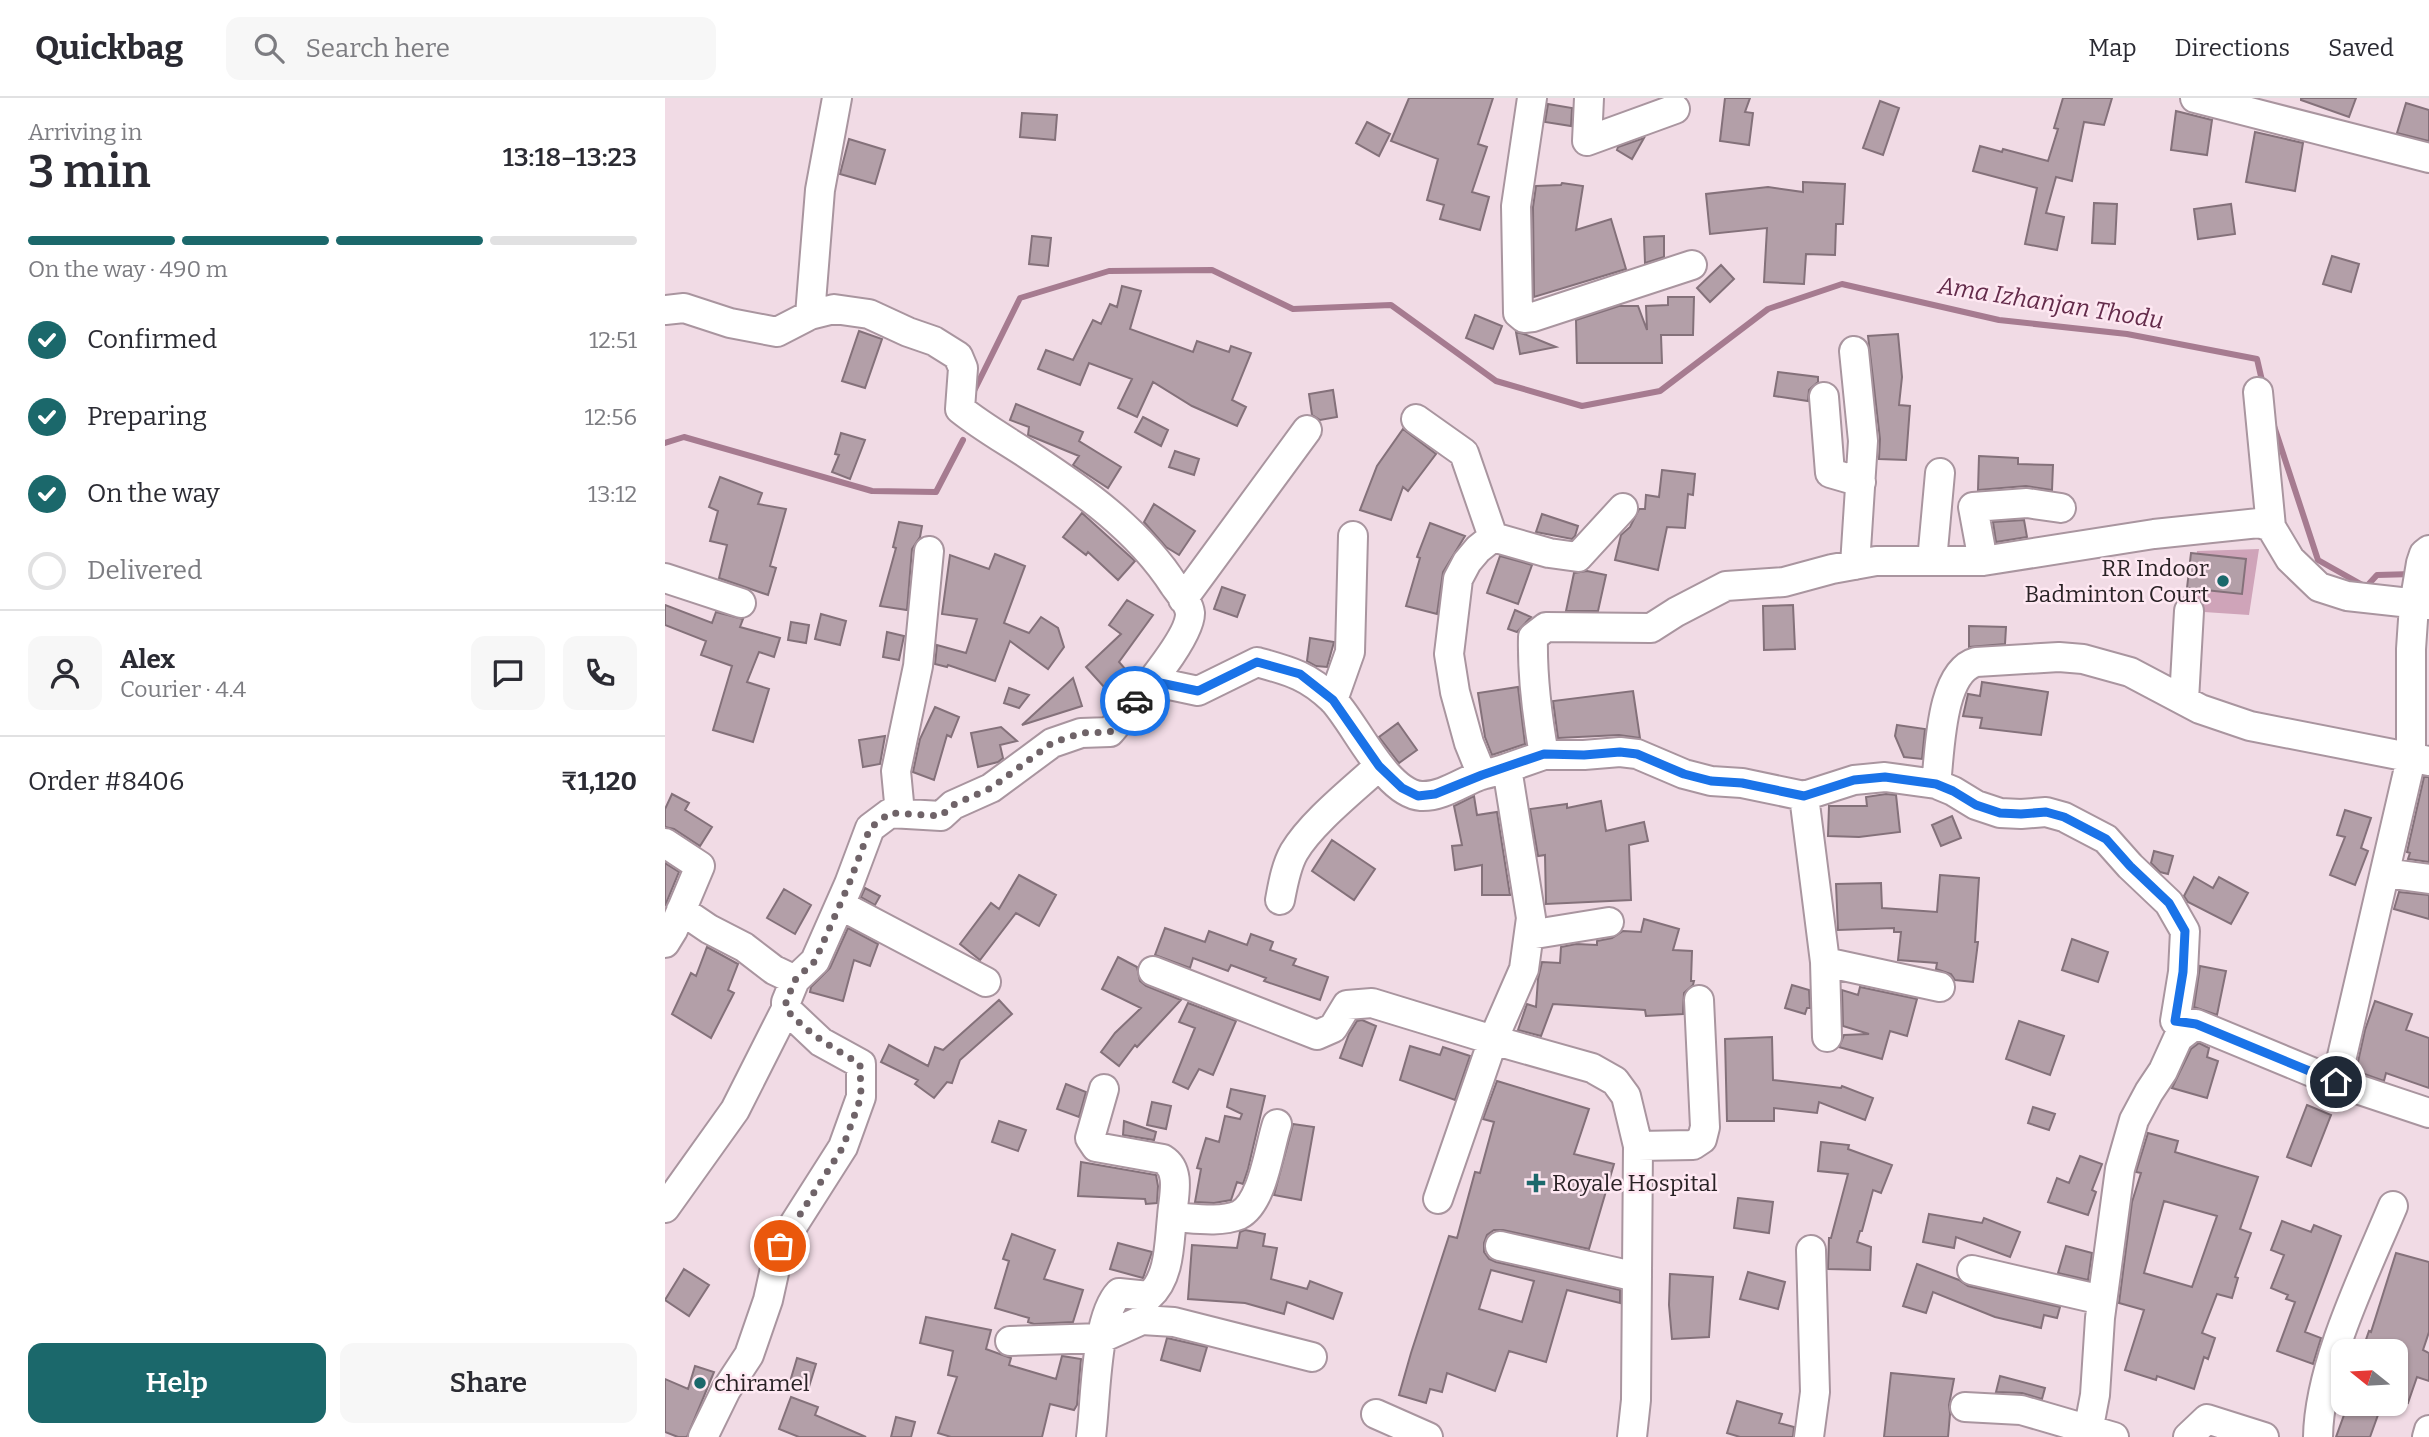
<!DOCTYPE html>
<meta charset="utf-8">
<style>
body{margin:0;font-family:Bitter,serif;background:#f7f7f7;color:#2b2b33;height:100vh;display:flex;flex-direction:column;font-size:26px;white-space:nowrap}
*{box-sizing:border-box;margin:0}
p{font-size:23px;color:#7c7c81}
.icon{flex:none;width:38px;height:38px;fill:none;stroke:currentColor;stroke-width:2;stroke-linecap:round;stroke-linejoin:round}
.map{position:relative;flex:1;overflow:hidden}
.drawer{display:flex;flex-direction:column;background:#fff;width:665px}
.drawer>*{flex:none}
.needle{width:46px;rotate:288deg}
.fabs{position:absolute;left:1666px;top:1241px;display:grid;gap:14px}
.fabs a{display:grid;place-items:center;width:77px;height:77px;border-radius:14px;background:#fff;box-shadow:0 2px 5px #0004;font-size:35px}
.pin{position:absolute;display:grid;place-items:center;width:60px;height:60px;color:#fff;margin:-30px;border:4px solid #fff;border-radius:50%;box-shadow:0 2px 7px #0007}
.courier{position:absolute;display:grid;place-items:center;width:70px;height:70px;margin:-35px;border:5px solid #1a73e8;border-radius:50%;background:#fff;color:#222;box-shadow:0 2px 9px #0007}
.headline em{font-style:normal;font-weight:600}
.headline div{display:flex;flex-direction:column-reverse}
.headline{display:flex;align-items:center;justify-content:space-between;height:119px;padding:0 28px}
h1{font-size:46px;font-weight:600;line-height:52px}
.bar{display:grid;grid-template-columns:repeat(4,1fr);gap:10px 7px;align-content:center;height:84px;padding:0 28px}
.bar i{height:9px;border-radius:5px;background:#e1e1e2}
.bar .current{background:#1b686b}
.bar p{grid-column:span 4}
.line{display:flex;align-items:center;gap:18px;padding:0 28px;border-top:2px solid #e1e1e2}
.line div{flex:1}
.round{display:grid;place-items:center;flex:none;width:74px;height:74px;border-radius:14px;background:#f7f7f7}
ol{padding:0 28px;list-style:none}
li{display:flex;align-items:center;gap:21px;height:77px}
li p{margin-inline-start:auto}
li .icon{padding:7px;border-radius:50%;background:#1b686b;color:#fff;stroke-width:4}
li:last-child{color:#7c7c81}
li i{width:38px;height:38px;border:4px solid #e1e1e2;border-radius:50%}
.primary-button{display:flex;gap:14px;margin-top:auto;padding:14px 28px}
.primary-button a{flex:1;height:80px;border-radius:14px;background:#1b686b;color:#fff;font-size:28px;font-weight:600;line-height:80px;text-align:center}
.primary-button a+a{background:#f7f7f7;color:#2b2b33}
header{display:flex;align-items:center;gap:42px;box-sizing:border-box;height:98px;padding:0 35px;background:#fff;border-bottom:2px solid #e1e1e2}
header strong{font-size:33px}
nav{display:flex;gap:38px;margin-inline-start:auto;font-size:24px}
.search{width:490px;height:63px;background:#f7f7f7;display:flex;align-items:center;gap:18px;box-sizing:border-box;padding:0 24px;border-radius:14px;color:#7c7c81;font-size:26px}
main{display:flex;flex:1;min-height:0}
.map>svg:first-child{display:block}
.green{fill:#cfa4b9}
.lines{fill:none;stroke-linecap:round;stroke-linejoin:round}
.stream{stroke:#a67b90;stroke-width:6}
.building{fill:#b39fa8;stroke:#84717a;stroke-width:2;fill-rule:evenodd}
.minor-casing{stroke:#a9959f;stroke-width:32}
.minor{stroke:#fff;stroke-width:28}
.done{stroke:#6f6368;stroke-width:7;stroke-dasharray:0 12.6}
.route{stroke:#1a73e8;stroke-width:9}
.poi-dot{fill:#1b686b;stroke:#fee8f2;stroke-width:2.5}
.labels{text-anchor:middle;dominant-baseline:central;stroke-width:5;stroke-linejoin:round;paint-order:stroke}
.poi-label{font-size:23px;fill:#292225;stroke:#fee8f2;text-anchor:start}
.water-label{font-size:24px;font-style:italic;fill:#632b4a;stroke:#fee8f2}
</style>
<header>
<strong>Quickbag</strong>
<div class="search"><svg class="icon" aria-label="search" viewBox="0 0 24 24"><circle cx="10" cy="10" r="6"/><path d="M15 15l6 6"/></svg>Search here</div>
<nav><a>Map</a><a>Directions</a><a>Saved</a></nav>
</header>
<main>
<section class="drawer">
<div class="headline"><div><h1>3 min</h1><p>Arriving in</p></div><em>13:18–13:23</em></div>
<div class="bar"><i class="current"></i><i class="current"></i><i class="current"></i><i></i><p>On the way · 490 m</p></div>
<ol>
<li><svg class="icon" aria-label="check" viewBox="0 0 24 24"><path d="M5 12l5 5 9-10"/></svg>Confirmed<p>12:51</p></li>
<li><svg class="icon" aria-label="check" viewBox="0 0 24 24"><path d="M5 12l5 5 9-10"/></svg>Preparing<p>12:56</p></li>
<li><svg class="icon" aria-label="check" viewBox="0 0 24 24"><path d="M5 12l5 5 9-10"/></svg>On the way<p>13:12</p></li>
<li><i></i>Delivered</li>
</ol>
<div class="line" style="height:126px"><a class="round"><svg class="icon" aria-label="person" viewBox="0 0 24 24"><circle cx="12" cy="8" r="4"/><path d="M4 21q1-7 8-7t8 7"/></svg></a><div><b>Alex</b><p>Courier · 4.4</p></div><a class="round"><svg class="icon" aria-label="chat" viewBox="0 0 24 24"><path d="M4 5h16v11H9l-5 4z"/></svg></a><a class="round"><svg class="icon" aria-label="phone" viewBox="0 0 24 24"><path d="M5 4h4l2 5-3 2q2 4 5 5l2-3 5 2v4C11 20 4 13 5 4z"/></svg></a></div>
<div class="line" style="height:91px"><div>Order #8406</div><b>₹1,120</b></div>
<div class="primary-button"><a>Help</a><a>Share</a></div>
</section>
<div class="map">
<svg width="1764" height="1339" viewBox="0 0 1764 1339">
<rect width="100%" height="100%" fill="#f1dbe5"/>
<path class="green" d="M1594 451 1584 517 1524 513 1532 453Z"/>
<g class="lines">
<path class="stream" d="M308 295 355 200 444 173 547 172 628 211 726 207 831 283 917 308 995 293 1103 211 1177 186 1334 222 1462 236 1592 261 1598 287
M1608 325 1653 462 1701 489 1712 477 1748 476
M0 345 19 339 207 393 271 394 298 342"/>
</g>
<path class="building" d="M744 0H828L813 46 822 49 807 94 824 99 815 132 775 121 779 107 762 102 773 61 726 43Z
M1060 0H1085L1080 14 1088 15 1084 47 1055 43Z
M1398 0H1447L1439 27 1419 24 1407 83 1391 79 1381 115 1399 119 1392 152 1360 146 1372 90 1308 73 1315 48 1337 54 1338 51 1383 63 1393 31 1389 30Z
M1636 0H1691L1684 19 1636 2Z
M1215 3 1234 10 1218 57 1198 50Z
M1741 5 1764 12V43L1732 35Z
M883 6 907 10 906 28 880 24Z
M1511 13 1547 22 1542 57 1506 52Z
M357 15 392 17 390 42 355 39Z
M702 24 725 36 714 58 691 45Z
M1590 34 1638 45 1630 93 1581 84Z
M979 40 967 61 952 52 953 49Z
M184 41 220 52 210 86 175 76Z
M1138 84 1180 86 1178 126H1171L1170 157 1141 156 1139 186 1099 184 1102 130 1045 136 1041 96 1103 89 1138 94Z
M897 85 918 88 911 132 946 121 961 171 869 199 868 109 871 88 896 87Z
M1429 105 1452 106 1450 146 1427 145Z
M1566 106 1570 136 1533 141 1529 111Z
M367 138 386 140 383 168 364 166Z
M999 138V159L980 165 979 139Z
M1667 158 1694 166 1686 194 1658 186Z
M1056 167 1069 181 1045 204 1032 190Z
M457 188 476 193 465 231 528 254 532 243 564 254 566 248 586 255 567 302 581 309 572 328 527 308 488 284 472 319 453 310 467 281 424 265 415 287 373 271 381 252 408 262 428 222 436 226 445 206 452 209Z
M1003 199H1029L1028 237H996L997 265H912L911 222 954 208H973L982 232 981 208 1003 207Z
M810 217 837 228 828 251 801 240Z
M194 233 217 241 200 290 177 283Z
M851 234 859 236 891 249 855 256Z
M1233 236 1237 279 1234 307 1245 308 1241 362 1214 361 1215 341 1203 238Z
M1113 274 1153 279V284L1144 292 1143 303 1109 298Z
M668 292 672 319 655 322 647 317 644 296Z
M351 306 418 334 414 343 456 369 443 390 408 367 414 358 363 337 364 329 345 322Z
M478 319 503 332 496 348 470 334Z
M738 331 771 356 743 393 738 389 726 422 695 412 712 368Z
M176 335 200 342 185 381 167 374 174 357 170 356Z
M510 353 534 361 529 377 504 369Z
M1314 358 1353 360V366L1388 367 1387 392 1361 388 1313 392Z
M997 372 1030 376 1028 397 1023 396 1020 430 1002 429 993 472 950 462 956 437 965 429 974 411H980L981 397 994 399Z
M55 379 97 395 93 406 121 411 105 468 111 470 103 497 54 480 62 447 45 443 53 413 44 409Z
M489 406 530 433 514 457 501 449 479 424Z
M417 415 470 463 453 482 423 454 421 457 398 439Z
M877 416 913 428 910 438 907 441 871 434Z
M1359 422 1362 439 1331 444 1328 424Z
M234 424 257 428 255 439 247 451 242 512 215 508 231 450 228 449Z
M765 425 800 438 778 474 772 516 741 508 755 460 752 459Z
M1526 455 1581 461 1577 496 1522 490Z
M330 456 360 468 339 525 364 535 376 519 393 530 399 549 383 571 345 543 330 583 283 567 282 569 270 566 272 547 301 555 312 521 277 516 285 457 324 471Z
M835 458 867 467 853 506 822 495Z
M922 473 941 477 933 513H901L909 475Z
M557 489 580 497 572 519 549 511Z
M462 502 488 517 454 564 468 580 449 600 421 569 456 536 444 527Z
M0 507 47 525 51 514 78 521 75 529 115 540 109 559 94 554 82 584 104 591 88 644 48 632 67 568 36 557 41 543 0 527Z
M1128 507 1130 551 1099 552 1098 508Z
M850 512 866 519 852 534 843 531Z
M156 516 181 523 175 547 150 541Z
M126 524 144 527 141 545 123 542Z
M1304 528 1341 529 1340 546 1304 549Z
M222 534 239 538 234 562 218 559Z
M645 540 669 544 662 569 651 568 642 563Z
M408 580 417 608 357 627Z
M1317 584 1383 594 1376 637 1315 630 1317 620 1298 618 1303 596 1315 598Z
M853 589 860 646 827 657 820 639 813 595Z
M344 590 364 597 354 610 339 605Z
M968 593 975 640 954 637 893 640 888 603Z
M270 609 294 619 286 639 282 637 269 682 248 674 255 641Z
M733 625 752 652 734 665 714 639Z
M1232 627 1260 631 1257 661 1239 659 1230 638Z
M336 629 352 643 335 647 338 660 333 664 313 669 306 635Z
M220 638 215 666 198 669 194 642Z
M1759 679H1764V764L1743 761 1745 755 1742 754Z
M7 696 24 705 20 712 47 729 35 748 9 731 0 729V711Z
M1221 696 1231 697 1235 734 1194 739 1163 738 1164 708H1202L1201 699Z
M809 698 812 717 832 714 845 797H817V767L790 772 787 748 797 747 789 708Z
M936 703 941 733 979 724 983 743 964 747 966 802 881 806 880 757 873 758 865 711 902 706V710Z
M1680 712 1706 720 1696 750 1703 753 1690 787 1665 777 1680 739 1672 737Z
M1287 718 1296 740 1276 748 1267 727Z
M667 742 710 771 689 802 647 773Z
M1489 753 1508 758 1503 776 1495 774 1486 765Z
M0 765 14 774 0 808Z
M354 777 391 797 374 828 351 815 315 862 295 846 326 805 334 811Z
M1275 777 1314 780 1310 844H1313L1308 884 1290 882 1286 876 1271 871 1272 865 1233 862 1236 834H1229V830L1173 832 1171 786 1216 785 1217 810 1272 814Z
M1529 779 1548 790 1554 779 1583 795 1566 826 1523 804 1519 798Z
M200 790 215 798 210 807 196 799Z
M119 791 146 807 130 836 102 820Z
M1734 794 1764 797V821L1729 811Z
M979 821 1014 831 1008 852 1027 853 1026 883H1029L1028 887 1019 895 1018 916 981 918 980 912 888 906 876 938 853 932 862 906 871 909 873 881 877 864 895 865 896 849 911 846 932 847V843L947 840 958 833 976 834Z
M183 830 213 846 205 868 189 862 178 903 145 894 146 889 165 870Z
M500 830 540 844 544 833 582 847 586 836 608 844 605 852 631 861 628 867 663 879 655 902 599 883 601 880 566 867 563 873 528 860 525 870 490 857Z
M1407 841 1443 854 1433 884 1397 872Z
M42 849 73 866 63 892 69 895 46 940 7 916 26 875 31 878Z
M453 859 472 869 475 883 481 888 516 902 472 949 470 947 454 968 436 954 450 935 476 910 437 891Z
M1535 868 1561 873 1552 917 1529 909Z
M1127 887 1144 892 1145 910H1142L1140 916 1120 910Z
M1195 889 1252 901 1242 938 1225 933 1217 961 1174 949 1179 937 1204 936 1178 928 1177 892 1193 897Z
M334 902 347 916 295 962 287 985 282 984 269 1000 250 986 253 982 216 964 224 947 263 968 270 949 278 952Z
M1710 903 1747 916 1741 932 1764 940V990L1721 975 1719 983 1691 973 1700 932Z
M523 905 571 923 548 977 534 971 523 991 508 984 530 930 514 924Z
M697 922 711 928 697 968 675 960 684 936 692 923Z
M1354 923 1399 938 1385 977 1341 961Z
M1107 939 1108 982 1176 990 1177 988 1208 1000 1200 1022 1154 1004 1152 1015 1109 1010V1023H1062L1060 941Z
M1534 945 1544 950 1542 959 1553 963 1542 1000 1507 990 1526 951Z
M745 948 775 957 778 949 805 958 790 1002 735 982Z
M832 983 924 1011 909 1056 949 1066 924 1151 838 1132H829L822 1137 819 1145V1154L824 1161 831 1164 955 1192V1205L902 1192 881 1264 844 1253 830 1293 782 1275 777 1294 765 1291 761 1305 734 1297 746 1255 784 1138 792 1140 810 1074 815 1075 829 1024 818 1021ZM826 1172 869 1183 857 1224 814 1211Z
M401 986 421 994 414 1019 392 1011Z
M566 991 600 998 583 1071 578 1086 572 1084 566 1102 549 1105 530 1104 536 1071 532 1070 541 1040 554 1044 560 1018 575 1021 577 1016 562 1009Z
M487 1004 506 1008 501 1031 482 1027Z
M1642 1007 1666 1017 1646 1068 1622 1059Z
M1368 1009 1390 1016 1384 1032 1363 1025Z
M334 1023 361 1032 353 1053 327 1044Z
M459 1023 491 1034 489 1042 458 1037Z
M628 1026 649 1029 636 1102 609 1097Z
M1483 1035 1513 1043 1510 1054 1593 1079 1575 1131 1586 1135 1570 1179 1573 1180 1567 1200 1552 1196 1537 1235 1550 1240 1543 1261 1539 1259 1529 1291 1492 1278 1491 1282 1460 1272 1479 1212 1454 1205 1467 1104 1476 1075 1471 1074ZM1499 1103 1552 1118 1527 1189 1479 1175Z
M1156 1044 1184 1047 1183 1051 1227 1067 1216 1095 1208 1092 1197 1133H1195L1192 1144 1206 1149 1205 1172 1163 1171 1164 1140H1166L1183 1076 1153 1073Z
M1415 1058 1437 1066 1427 1092 1431 1094 1423 1117 1383 1104 1392 1080 1404 1085Z
M416 1064 491 1077 493 1088 492 1105 481 1106 480 1101 413 1098Z
M1073 1100 1108 1104 1104 1135 1069 1130Z
M1264 1116 1317 1125 1319 1120 1355 1134 1345 1159 1291 1139 1289 1150 1258 1144Z
M1617 1123 1646 1134 1649 1127 1676 1138 1640 1234 1656 1240 1648 1266 1612 1253 1630 1204 1621 1201 1623 1197 1606 1190 1619 1157 1606 1152Z
M580 1132 600 1136 598 1148 612 1150 606 1181 642 1191 645 1183 677 1195 668 1221 622 1204 619 1216 580 1205 523 1201 527 1147 572 1150 575 1134Z
M347 1136 390 1152 379 1181 418 1192 408 1224 369 1226 363 1224 364 1220 330 1210 344 1163 338 1161Z
M453 1145 487 1154 478 1180 445 1171Z
M1401 1148 1427 1155 1423 1182 1393 1175Z
M1731 1155 1764 1164V1234L1758 1252 1764 1255V1283L1752 1279 1743 1305 1731 1300V1253H1697L1704 1233 1706 1234Z
M1252 1166 1294 1182 1303 1188 1395 1209 1392 1220 1379 1217 1376 1230 1330 1219 1268 1194 1261 1215 1238 1208Z
M19 1171 44 1187 24 1218 0 1202Z
M1083 1174 1120 1184 1113 1211 1075 1201Z
M1005 1176 1048 1179 1044 1239 1007 1241 1004 1207Z
M261 1219 326 1232 321 1251 346 1260 344 1267 391 1281 397 1258 416 1261 412 1307 409 1312 385 1306 377 1339H286L273 1335 292 1279 283 1277 288 1253 255 1245Z
M502 1240 542 1249 535 1273 496 1262Z
M132 1260 151 1266 143 1292 124 1287Z
M30 1268 49 1274 22 1339H13L0 1334V1281L23 1291Z
M1226 1275 1289 1281 1284 1307 1285 1316 1283 1339H1219Z
M1335 1278 1380 1290 1377 1301 1357 1295 1331 1294Z
M126 1299 153 1309 150 1317 201 1339H134L114 1331Z
M1072 1303 1117 1316 1114 1325 1129 1329 1128 1339H1075L1062 1335Z
M1683 1306H1690L1714 1314 1705 1339H1671Z
M231 1319 250 1324 246 1339H226Z"/>
<g class="lines">
<defs>
<path id="minor" d="M867 0 851 108 853 215 859 220 868 219 1027 167
M924 0 922 43 1010 11
M1530 0 1764 60
M0 212 19 210 65 225 112 234 145 217 155 92 172 0
M1189 253 1198 343 1190 467
M1593 294 1606 429
M1159 299 1165 375 1196 384
M751 321 799 355 828 439
M1267 463 1275 375
M1318 463 1308 409 1362 405 1396 410
M0 480 76 505
M518 501 642 332
M486 583 533 593 592 564C624 573 642 577 667 601 690 624 720 695 756 698 777 699 797 684 816 677 825 675 833 673 842 670L866 820 859 871 828 942 927 970 950 983 961 998 973 1048 971 1302 967 1339
M668 602 685 554 688 438
M1519 602 1524 513
M879 657C872 617 867 579 868 539L881 529 986 530 1011 514 1061 488 1119 484 1167 471 1211 463H1318L1489 436 1594 425 1606 429 1625 461 1654 489 1682 498 1764 507
M842 670 879 657H919L955 654 972 656 1019 676 1046 683 1077 685 1139 698 1189 682 1220 679 1271 686 1288 693 1311 707 1335 715 1356 716 1381 714 1399 719 1441 741 1465 768 1504 805 1520 833 1518 874 1510 923 1531 926 1513 940 1498 973 1484 994 1469 1022 1455 1071 1435 1220 1430 1297 1422 1339
M817 677 804 645 790 594 784 556 793 481 802 464 813 451 828 439 884 455 913 459 958 410
M1271 686C1275 655 1275 574 1311 564L1394 559 1418 561 1465 574 1535 611 1585 628 1764 663
M1139 698 1160 864 1162 939
M235 715 231 673 253 568 264 453
M0 745 35 768 8 832 0 845
M1720 775 1764 781
M615 802C618 786 621 768 629 754 647 724 688 692 714 668
M175 807 321 884
M16 812 44 831 79 849 109 872 130 882 150 863 184 786 205 730 225 715 276 718 288 707 326 690 387 645 416 635 445 634C463 612 526 541 525 515 524 505 514 494 509 487 473 431 417 392 362 356 339 341 316 328 295 311L298 270 293 258 269 243 243 234 204 216 169 211 145 217
M864 837 944 824
M1160 864 1275 889
M488 873 652 937 668 930 682 907 707 905 828 942 773 1101
M1531 926 1671 984 1764 1015
M1671 984 1746 661V551L1749 507 1756 465 1759 456 1764 452
M439 991 425 1040 431 1049 498 1061C517 1073 508 1100 507 1119
M973 1048 1028 1047 1037 1041 1040 1029 1034 902
M0 1110 70 1012 121 911
M835 1148 972 1179
M1307 1172 1437 1202
M345 1243 437 1240 477 1222 509 1224 647 1259
M1300 1309 1356 1312 1449 1339
M711 1316 763 1339
M38 1339 61 1292 84 1257 103 1202 115 1148 178 1049 196 999V966L156 944 121 911V904L130 882
M426 1339C431 1303 430 1220 454 1195L484 1198C505 1180 504 1146 507 1119 528 1120 554 1125 574 1117 598 1105 604 1050 612 1026
M1144 1339 1150 1294 1146 1152
M1523 1339 1542 1321 1599 1339
M1653 1339C1654 1267 1700 1175 1728 1108
M1762 1339 1764 1332"/>
</defs>
<use href="#minor" class="minor-casing"/>
<use href="#minor" class="minor"/>
</g>
<g class="lines">
<path class="done" d="M115 1148 178 1049 196 999 195 966C168 950 142 935 121 911V904L130 882 150 863 184 786 205 730 225 715 276 718 288 707 326 690 387 645 416 635 445 634 470 603"/>
<path class="route" d="M470 603 486 583 533 593 592 564 635 576 668 602 714 668 737 690 753 698 770 696 817 677 879 656 919 657 955 654 972 656 1019 676 1046 683 1077 685 1139 698 1189 682 1220 679 1271 686 1288 693 1311 707 1335 715 1356 716 1381 714 1399 719 1441 741 1465 768 1504 805 1520 833 1518 874 1510 923 1531 926 1671 984"/>
</g>
<g class="poi-dot">
<circle cx="1558" cy="483" r="7"/>
<path d="M867.5 1074.5h7v7h7v7h-7v7h-7v-7h-7v-7h7z"/>
<circle cx="35" cy="1285" r="7"/>
</g>
<g class="labels">
<g class="poi-label">
<text x="1544" y="470" text-anchor="end">RR Indoor<tspan x="1544" dy="26">Badminton Court</tspan></text>
<text x="887" y="1085">Royale Hospital</text>
<text x="49" y="1285">chiramel</text>
</g>
<g class="water-label">
<text transform="translate(1386 205) rotate(9)">Ama Izhanjan Thodu</text>
</g>
</g>
</svg>
<div class="fabs">
<a><svg class="needle" viewBox="-14 -14 28 28"><path d="M0-13l5 13h-10z" fill="#e53935"/><path d="M0 13l5-13h-10z" fill="#7c7c81"/></svg></a>
</div>
<div class="pin" style="left:115px;top:1148px;background:#ea580c"><svg class="icon" aria-label="bag" viewBox="0 0 24 24"><path d="M5 8h14l-1 12H6zM9 8a3 3 0 0 1 6 0"/></svg></div>
<div class="pin" style="left:1671px;top:984px;background:#1f2937"><svg class="icon" aria-label="home" viewBox="0 0 24 24"><path d="M3 11l9-7 9 7M6 9v11h12V9"/></svg></div>
<div class="courier" style="left:470px;top:603px"><svg class="icon" aria-label="car" viewBox="0 0 24 24"><path d="M5 17H2v-5l4-1 3-4h7l3 4 3 1v5h-3M9 17h6M6 11h13"/><circle cx="7" cy="17" r="2"/><circle cx="17" cy="17" r="2"/></svg></div>
</div>
</main>
